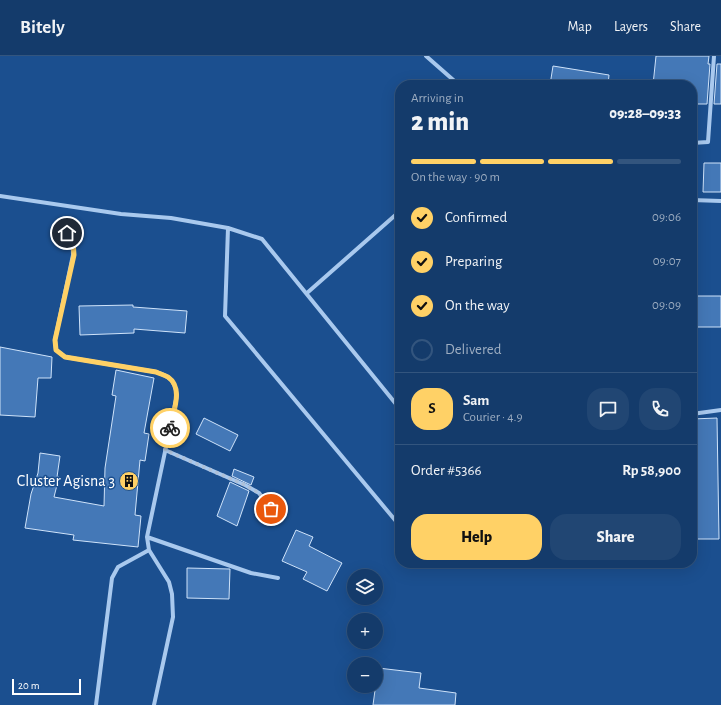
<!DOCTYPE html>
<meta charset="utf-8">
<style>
body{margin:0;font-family:"Alegreya Sans",sans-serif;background:#214673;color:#f1f3f6;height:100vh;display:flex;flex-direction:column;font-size:15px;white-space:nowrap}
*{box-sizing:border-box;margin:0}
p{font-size:13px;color:#9dadc1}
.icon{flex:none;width:22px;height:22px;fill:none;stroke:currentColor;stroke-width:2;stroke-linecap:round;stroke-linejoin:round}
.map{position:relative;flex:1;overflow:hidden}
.panel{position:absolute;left:395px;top:24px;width:302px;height:488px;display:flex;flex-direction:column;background:#143b6b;border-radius:16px;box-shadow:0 4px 16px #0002,0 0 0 1px #33557e}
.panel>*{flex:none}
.buttons{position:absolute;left:347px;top:513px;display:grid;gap:8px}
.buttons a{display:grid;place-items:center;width:36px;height:36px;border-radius:50%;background:#143b6b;box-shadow:0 4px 16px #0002,0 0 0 1px #33557e;font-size:20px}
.scale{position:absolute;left:12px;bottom:10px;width:69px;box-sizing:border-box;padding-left:4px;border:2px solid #fff;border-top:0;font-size:11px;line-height:14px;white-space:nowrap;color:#fff;-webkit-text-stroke:3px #1b4f8f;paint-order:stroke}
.pin{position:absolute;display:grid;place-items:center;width:34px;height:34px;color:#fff;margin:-17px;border:2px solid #fff;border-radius:50%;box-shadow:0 1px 4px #0007}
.courier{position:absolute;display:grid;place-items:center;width:40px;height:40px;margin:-20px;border:3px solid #ffd166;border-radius:50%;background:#fff;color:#222;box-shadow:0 1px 5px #0007}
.headline em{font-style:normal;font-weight:800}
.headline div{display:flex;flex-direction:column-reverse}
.headline{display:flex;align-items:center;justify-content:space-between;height:68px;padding:0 16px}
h1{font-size:26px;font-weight:800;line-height:30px}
.bar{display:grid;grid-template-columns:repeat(4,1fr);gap:6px 4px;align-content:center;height:48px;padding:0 16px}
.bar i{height:5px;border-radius:3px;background:#33557e}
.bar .active{background:#ffd166}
.bar p{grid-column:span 4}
.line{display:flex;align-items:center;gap:10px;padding:0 16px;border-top:1px solid #33557e}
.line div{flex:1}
.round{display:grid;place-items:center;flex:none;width:42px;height:42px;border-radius:16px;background:#214673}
ol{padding:0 16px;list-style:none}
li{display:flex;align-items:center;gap:12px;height:44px}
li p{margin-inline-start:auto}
li .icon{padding:4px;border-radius:50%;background:#ffd166;color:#111;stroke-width:4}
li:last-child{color:#9dadc1}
li i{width:22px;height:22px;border:2px solid #33557e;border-radius:50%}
.button{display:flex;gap:8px;margin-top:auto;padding:8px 16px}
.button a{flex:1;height:46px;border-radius:16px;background:#ffd166;color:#111;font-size:16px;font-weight:800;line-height:46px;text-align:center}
.button a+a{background:#214673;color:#f1f3f6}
header{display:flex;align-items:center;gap:24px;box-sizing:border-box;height:56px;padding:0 20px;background:#143b6b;border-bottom:1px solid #33557e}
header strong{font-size:19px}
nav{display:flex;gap:22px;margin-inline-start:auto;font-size:14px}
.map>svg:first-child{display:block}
.building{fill:#4478b7;stroke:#cfe3fa}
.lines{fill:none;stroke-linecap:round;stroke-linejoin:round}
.street{stroke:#a9c9ee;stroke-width:4}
.done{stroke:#afc1d8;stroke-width:4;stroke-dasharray:0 7.2}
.route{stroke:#ffd166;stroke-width:5}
.labels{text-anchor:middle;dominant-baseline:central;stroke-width:3;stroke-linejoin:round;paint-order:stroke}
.poi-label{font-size:16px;fill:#fff;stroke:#1b4f8f;text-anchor:end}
</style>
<header>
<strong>Bitely</strong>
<nav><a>Map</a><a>Layers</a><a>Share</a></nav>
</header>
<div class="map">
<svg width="721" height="649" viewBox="0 0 721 649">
<rect width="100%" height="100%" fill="#1b4f8f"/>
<path class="building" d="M656 0H709L708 8H710L707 48H692V29H653Z
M717 8H721V48H714Z
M553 10 609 19 608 29H550Z
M704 107H721V136H703Z
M697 240H721V271H697Z
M133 249V251L187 255 185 277 134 273V277L80 279 79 250Z
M0 291 52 301 51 322H38L35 361 0 359Z
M116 314 154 322 144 377 149 378 145 405 140 404 135 459 141 460 138 491 73 484 74 479 25 472 31 438 38 417 40 397 60 400 57 421H59L54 441 104 450 105 412 116 340 112 339Z
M204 362 238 379 230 395 196 378Z
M717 362 719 483H692V363Z
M234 413 254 421 251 429 232 420Z
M230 426 249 435 237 470 217 460Z
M296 474 313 481 309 490 342 507 327 535 303 523 307 516 282 505Z
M187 512 230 513 229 543 187 542Z
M378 612 421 617 419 632 456 637 455 649H373Z"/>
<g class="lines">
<path class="street" d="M426 0 459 29
M692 87 708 86 714 0
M0 140 121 158 171 162 228 172 225 260 400 470
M692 144 721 145
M228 172 262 183 400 353
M54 173C72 178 73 180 73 199L55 284 56 294 65 301 156 316C171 321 174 324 177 339L147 481 149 494 169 526 172 538 173 561 154 649
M307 237 400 155
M692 358 721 354
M165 394 245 429 259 437 271 453
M147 481 251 517 278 522
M96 649 112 522 118 511 149 494"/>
</g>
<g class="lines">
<path class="done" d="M170 372 165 394 245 429 259 437 271 453"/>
<path class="route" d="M67 177 73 185 74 199 55 284 56 294 65 301 156 316C160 318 165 319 168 321 184 332 173 356 170 372"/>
</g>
<defs>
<symbol id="building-disc" viewBox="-11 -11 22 22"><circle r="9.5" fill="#ffd166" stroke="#1b4f8f"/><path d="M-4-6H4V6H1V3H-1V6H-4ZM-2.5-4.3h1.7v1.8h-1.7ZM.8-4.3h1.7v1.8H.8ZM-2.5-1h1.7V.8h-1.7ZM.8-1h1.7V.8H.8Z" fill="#111"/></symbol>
</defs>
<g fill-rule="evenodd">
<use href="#building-disc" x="118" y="414" width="22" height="22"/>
</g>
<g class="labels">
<g class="poi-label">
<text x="115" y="425">Cluster Agisna 3</text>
</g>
</g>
</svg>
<div class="buttons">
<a><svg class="icon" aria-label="layers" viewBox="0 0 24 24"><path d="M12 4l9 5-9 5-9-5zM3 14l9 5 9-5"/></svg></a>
<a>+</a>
<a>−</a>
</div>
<div class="scale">20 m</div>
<div class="pin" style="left:271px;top:453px;background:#ea580c"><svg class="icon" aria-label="bag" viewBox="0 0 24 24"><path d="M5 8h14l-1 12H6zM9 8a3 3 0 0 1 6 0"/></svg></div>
<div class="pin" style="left:67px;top:177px;background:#1f2937"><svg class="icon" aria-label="home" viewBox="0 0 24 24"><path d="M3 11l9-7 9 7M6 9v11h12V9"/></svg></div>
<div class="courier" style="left:170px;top:372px"><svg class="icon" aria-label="bike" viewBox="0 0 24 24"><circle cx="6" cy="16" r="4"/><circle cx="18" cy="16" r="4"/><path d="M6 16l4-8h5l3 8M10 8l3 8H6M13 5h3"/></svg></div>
<section class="panel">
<div class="headline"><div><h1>2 min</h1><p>Arriving in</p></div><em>09:28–09:33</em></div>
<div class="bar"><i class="active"></i><i class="active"></i><i class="active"></i><i></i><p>On the way · 90 m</p></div>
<ol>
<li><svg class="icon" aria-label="check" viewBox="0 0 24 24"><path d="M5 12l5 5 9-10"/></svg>Confirmed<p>09:06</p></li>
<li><svg class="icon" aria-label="check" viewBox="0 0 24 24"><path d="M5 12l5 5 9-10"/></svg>Preparing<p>09:07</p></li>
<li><svg class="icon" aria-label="check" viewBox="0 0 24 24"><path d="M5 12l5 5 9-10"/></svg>On the way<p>09:09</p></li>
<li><i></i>Delivered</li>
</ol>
<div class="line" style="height:72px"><b class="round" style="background:#ffd166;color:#111">S</b><div><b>Sam</b><p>Courier · 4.9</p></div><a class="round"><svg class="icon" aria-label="chat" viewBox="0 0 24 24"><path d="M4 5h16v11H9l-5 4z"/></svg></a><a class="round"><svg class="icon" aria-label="phone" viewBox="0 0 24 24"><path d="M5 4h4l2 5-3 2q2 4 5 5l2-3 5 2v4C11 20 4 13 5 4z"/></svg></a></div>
<div class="line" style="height:52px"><div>Order #5366</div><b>Rp 58,900</b></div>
<div class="button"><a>Help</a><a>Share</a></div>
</section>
</div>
